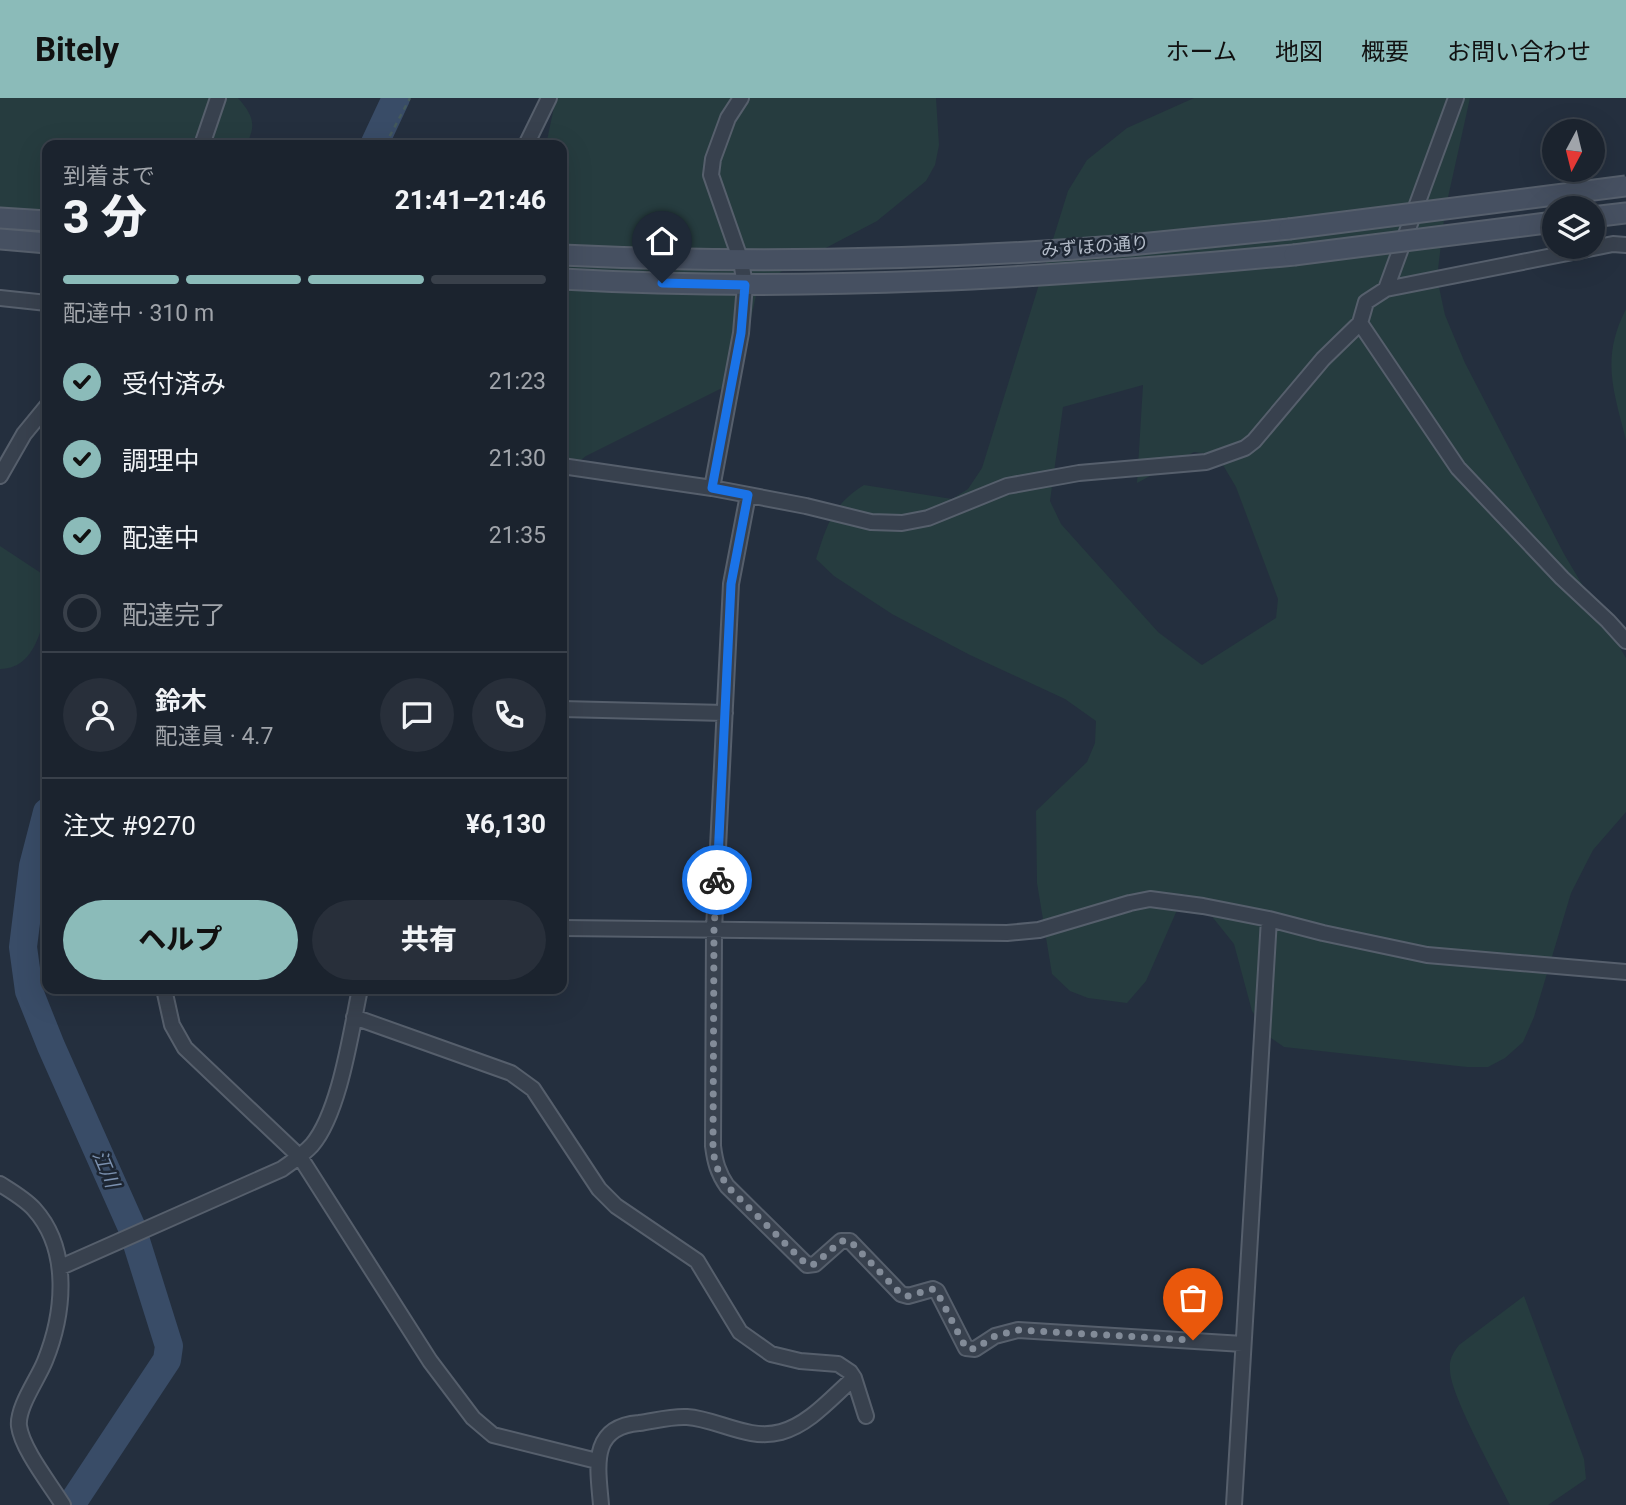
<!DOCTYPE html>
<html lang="ja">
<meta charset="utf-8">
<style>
body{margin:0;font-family:Roboto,"Noto Sans JP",sans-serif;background:#282f3a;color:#f1f3f6;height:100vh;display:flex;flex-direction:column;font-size:26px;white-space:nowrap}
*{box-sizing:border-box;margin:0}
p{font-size:23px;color:#a0a4aa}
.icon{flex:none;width:38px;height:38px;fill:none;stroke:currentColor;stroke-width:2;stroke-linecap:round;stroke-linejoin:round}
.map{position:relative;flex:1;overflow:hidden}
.panel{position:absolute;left:42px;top:42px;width:525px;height:854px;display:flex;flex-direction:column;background:#1b232e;border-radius:14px;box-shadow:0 7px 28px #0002,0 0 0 2px #39404a}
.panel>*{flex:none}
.needle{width:46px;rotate:187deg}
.buttons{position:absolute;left:1542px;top:21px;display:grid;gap:14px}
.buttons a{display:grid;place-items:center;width:63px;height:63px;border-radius:50%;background:#1b232e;box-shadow:0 7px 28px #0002,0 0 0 2px #39404a;font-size:35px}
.pin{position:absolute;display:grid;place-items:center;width:60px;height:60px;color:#fff;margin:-72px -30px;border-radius:50% 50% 50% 0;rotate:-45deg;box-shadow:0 0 7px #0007}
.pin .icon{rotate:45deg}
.courier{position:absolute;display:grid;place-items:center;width:70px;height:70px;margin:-35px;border:5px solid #1a73e8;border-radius:50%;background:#fff;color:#222;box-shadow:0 2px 9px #0007}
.head em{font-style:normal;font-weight:800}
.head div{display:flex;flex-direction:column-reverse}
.head{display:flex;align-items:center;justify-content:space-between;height:119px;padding:0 21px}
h1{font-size:46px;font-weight:800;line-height:52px}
.bar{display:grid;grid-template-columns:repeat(4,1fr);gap:10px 7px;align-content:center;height:84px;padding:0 21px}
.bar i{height:9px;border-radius:5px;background:#39404a}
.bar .active{background:#8bbbb9}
.bar p{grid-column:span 4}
.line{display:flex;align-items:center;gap:18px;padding:0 21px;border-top:2px solid #39404a}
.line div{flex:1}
.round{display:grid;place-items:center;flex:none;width:74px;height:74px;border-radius:37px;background:#282f3a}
ol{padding:0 21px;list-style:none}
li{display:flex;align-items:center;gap:21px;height:77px}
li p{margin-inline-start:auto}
li .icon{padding:7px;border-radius:50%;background:#8bbbb9;color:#111;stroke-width:4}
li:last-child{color:#a0a4aa}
li i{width:38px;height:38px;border:4px solid #39404a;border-radius:50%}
.primary-button{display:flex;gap:14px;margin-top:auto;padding:14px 21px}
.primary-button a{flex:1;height:80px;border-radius:42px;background:#8bbbb9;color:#111;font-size:28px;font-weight:800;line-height:80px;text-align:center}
.primary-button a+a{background:#282f3a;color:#f1f3f6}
header{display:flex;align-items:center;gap:42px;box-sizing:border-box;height:98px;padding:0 35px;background:#8bbbb9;color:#111}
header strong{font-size:33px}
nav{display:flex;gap:38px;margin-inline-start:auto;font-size:24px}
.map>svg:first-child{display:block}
.green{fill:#263c3f;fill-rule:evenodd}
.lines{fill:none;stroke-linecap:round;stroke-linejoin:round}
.river{stroke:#394c67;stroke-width:28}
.street-casing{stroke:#565f6c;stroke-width:18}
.secondary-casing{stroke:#565f6c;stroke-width:23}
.path{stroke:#44595c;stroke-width:2.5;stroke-dasharray:5 5;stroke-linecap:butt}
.street{stroke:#38414e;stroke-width:14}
.secondary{stroke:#465061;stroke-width:19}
.secondary-bridge-casing{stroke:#565f6c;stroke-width:23;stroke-linecap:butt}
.secondary-bridge{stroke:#465061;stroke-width:19}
.done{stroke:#828b98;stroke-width:7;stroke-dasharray:0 12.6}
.route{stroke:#1a73e8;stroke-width:9}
.labels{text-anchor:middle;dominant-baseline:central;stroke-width:5;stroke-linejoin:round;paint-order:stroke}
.street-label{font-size:18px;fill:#b4bcc9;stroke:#1d2633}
.water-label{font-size:19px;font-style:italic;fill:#7c92b1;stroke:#1d2633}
</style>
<header>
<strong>Bitely</strong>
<nav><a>ホーム</a><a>地図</a><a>概要</a><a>お問い合わせ</a></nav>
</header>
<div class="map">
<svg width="1626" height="1407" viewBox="0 0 1626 1407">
<rect width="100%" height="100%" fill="#242f3e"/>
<path class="green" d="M0 0H238C253 17 257 27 246 47H47V113L0 147Z
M556 0H936L939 47 935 67 926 83 877 123 782 173 757 193 739 275 726 288 586 358 562 377V47H546Z
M1194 0H1470L1445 113 1437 180 1445 217 1465 265 1564 456 1626 560V714L1593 752 1571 795 1534 919 1523 944 1505 960 1488 969H1467L1284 949 1271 940 1252 913 1234 846 1202 806 1184 796 1146 883 1127 905 1088 900 1070 893 1052 876 1037 785 1036 713 1087 664 1095 645 1096 623 1065 601 970 557 892 516 834 478 816 461C827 427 832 407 864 387L952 401 968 391 982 370 1068 93 1087 62 1127 30ZM1143 287 1137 385 1194 354 1217 357 1236 389 1278 501 1276 520 1202 567 1158 534 1061 426 1050 403 1063 309Z
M1626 211V342C1613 291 1601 260 1626 211Z
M0 448 47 479C47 510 42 571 0 571Z
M1524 1198 1584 1361 1586 1381 1548 1407H1510C1497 1380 1450 1297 1450 1272 1449 1261 1453 1255 1459 1247Z"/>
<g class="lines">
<path class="river" d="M374 47 396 0
M47 714 33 768 23 849 29 893 51 948 132 1130 169 1248 167 1262 71 1407"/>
<defs>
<path id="street" d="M202 47 218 0
M526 47 549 0
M1386 191 1456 0
M0 200 47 205
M1360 225 1458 370 1562 480 1608 523 1626 543
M562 368 712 390 806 408 871 424 902 425 928 420 1007 388 1079 375 1206 364 1245 350 1254 343 1323 261 1360 225 1366 204 1386 191 1613 146 1626 147
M0 378 24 336 47 308
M712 390 741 235 745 187 741 163 711 77 713 61 728 20 741 0
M748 397 731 486 714 831 713 1048C715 1064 718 1075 727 1088L807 1167 815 1166 841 1143H850L901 1196 908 1198 933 1191 937 1193 966 1250 975 1251 995 1238 1018 1232 1243 1246
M562 611 725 615
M562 830 1007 835 1039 832 1130 805 1150 801 1203 808 1269 821 1323 835 1427 857 1626 874
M164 891 172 927 185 950 300 1059 430 1263 473 1320 493 1337 597 1363
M354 919 511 975 533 991 599 1091 616 1108 697 1163 740 1234 771 1256 800 1263 838 1266 850 1274 854 1280 866 1318
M0 1086C11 1093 25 1101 34 1111 71 1152 64 1216 45 1263 38 1281 17 1309 19 1328 22 1351 50 1386 63 1407
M61 1169 282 1071C293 1063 304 1056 312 1047 340 1014 351 933 360 891
M601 1407C598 1370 589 1329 639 1325 654 1323 671 1318 687 1319 718 1321 748 1343 781 1334 810 1326 832 1299 854 1280
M1234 1407 1269 821"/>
<path id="secondary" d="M1592 119 1626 115
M0 120 47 123
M0 141 47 145
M562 157C751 166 941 162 1130 147 1183 142 1236 136 1289 131
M562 181C806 195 1051 180 1294 157"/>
</defs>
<use href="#street" class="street-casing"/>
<use href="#secondary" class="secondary-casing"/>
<path class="path" d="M385 47 410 0"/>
<use href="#street" class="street"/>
<use href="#secondary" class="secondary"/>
<defs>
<path id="secondary-bridge" d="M1289 131 1626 88
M1294 157 1554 124"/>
</defs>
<use href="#secondary-bridge" class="secondary-bridge-casing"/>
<use href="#secondary-bridge" class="secondary-bridge"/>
</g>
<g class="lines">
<path class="done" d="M717 782 714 831 713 1048 715 1066 727 1088 807 1167 815 1166 841 1143H850L901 1196 908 1198 933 1191 937 1194 966 1250 975 1251 995 1238 1018 1232 1193 1242"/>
<path class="route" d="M662 185 745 187 741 235 712 390 748 397 731 486 717 782"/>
</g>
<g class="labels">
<g class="street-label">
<text transform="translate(1095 148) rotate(-4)">みずほの通り</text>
</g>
<g class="water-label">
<text transform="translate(106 1071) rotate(67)">江川</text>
</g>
</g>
</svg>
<div class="buttons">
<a><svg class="needle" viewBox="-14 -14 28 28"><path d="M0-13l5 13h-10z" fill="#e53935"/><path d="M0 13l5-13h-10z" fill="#a0a4aa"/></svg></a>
<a><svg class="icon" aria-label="layers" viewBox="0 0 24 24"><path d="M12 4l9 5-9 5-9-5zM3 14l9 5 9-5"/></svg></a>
</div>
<div class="pin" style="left:1193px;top:1242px;background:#ea580c"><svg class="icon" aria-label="bag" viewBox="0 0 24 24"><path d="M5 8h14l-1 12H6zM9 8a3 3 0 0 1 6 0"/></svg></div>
<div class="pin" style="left:662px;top:185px;background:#1f2937"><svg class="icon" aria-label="home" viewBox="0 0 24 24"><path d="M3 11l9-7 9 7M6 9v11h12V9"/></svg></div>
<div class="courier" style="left:717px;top:782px"><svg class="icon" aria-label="bike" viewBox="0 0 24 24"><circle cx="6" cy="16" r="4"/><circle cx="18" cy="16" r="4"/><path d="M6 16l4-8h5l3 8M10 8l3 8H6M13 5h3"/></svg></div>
<section class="panel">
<div class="head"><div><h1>3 分</h1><p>到着まで</p></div><em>21:41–21:46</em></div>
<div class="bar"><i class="active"></i><i class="active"></i><i class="active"></i><i></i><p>配達中 · 310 m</p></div>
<ol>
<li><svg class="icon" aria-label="check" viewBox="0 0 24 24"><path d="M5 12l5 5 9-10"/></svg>受付済み<p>21:23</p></li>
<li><svg class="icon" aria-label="check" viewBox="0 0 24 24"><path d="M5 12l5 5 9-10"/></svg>調理中<p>21:30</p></li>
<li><svg class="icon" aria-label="check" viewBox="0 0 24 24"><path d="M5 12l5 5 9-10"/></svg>配達中<p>21:35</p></li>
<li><i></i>配達完了</li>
</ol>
<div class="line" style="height:126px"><a class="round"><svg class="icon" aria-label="person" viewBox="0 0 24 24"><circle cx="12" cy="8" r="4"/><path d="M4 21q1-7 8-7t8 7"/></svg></a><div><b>鈴木</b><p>配達員 · 4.7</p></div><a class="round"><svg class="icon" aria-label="chat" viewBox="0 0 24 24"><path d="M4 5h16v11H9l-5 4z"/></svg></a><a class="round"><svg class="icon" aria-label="phone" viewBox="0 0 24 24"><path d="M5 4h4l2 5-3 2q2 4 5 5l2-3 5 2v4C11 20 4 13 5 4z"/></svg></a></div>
<div class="line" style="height:91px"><div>注文 #9270</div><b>¥6,130</b></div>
<div class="primary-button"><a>ヘルプ</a><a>共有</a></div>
</section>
</div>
